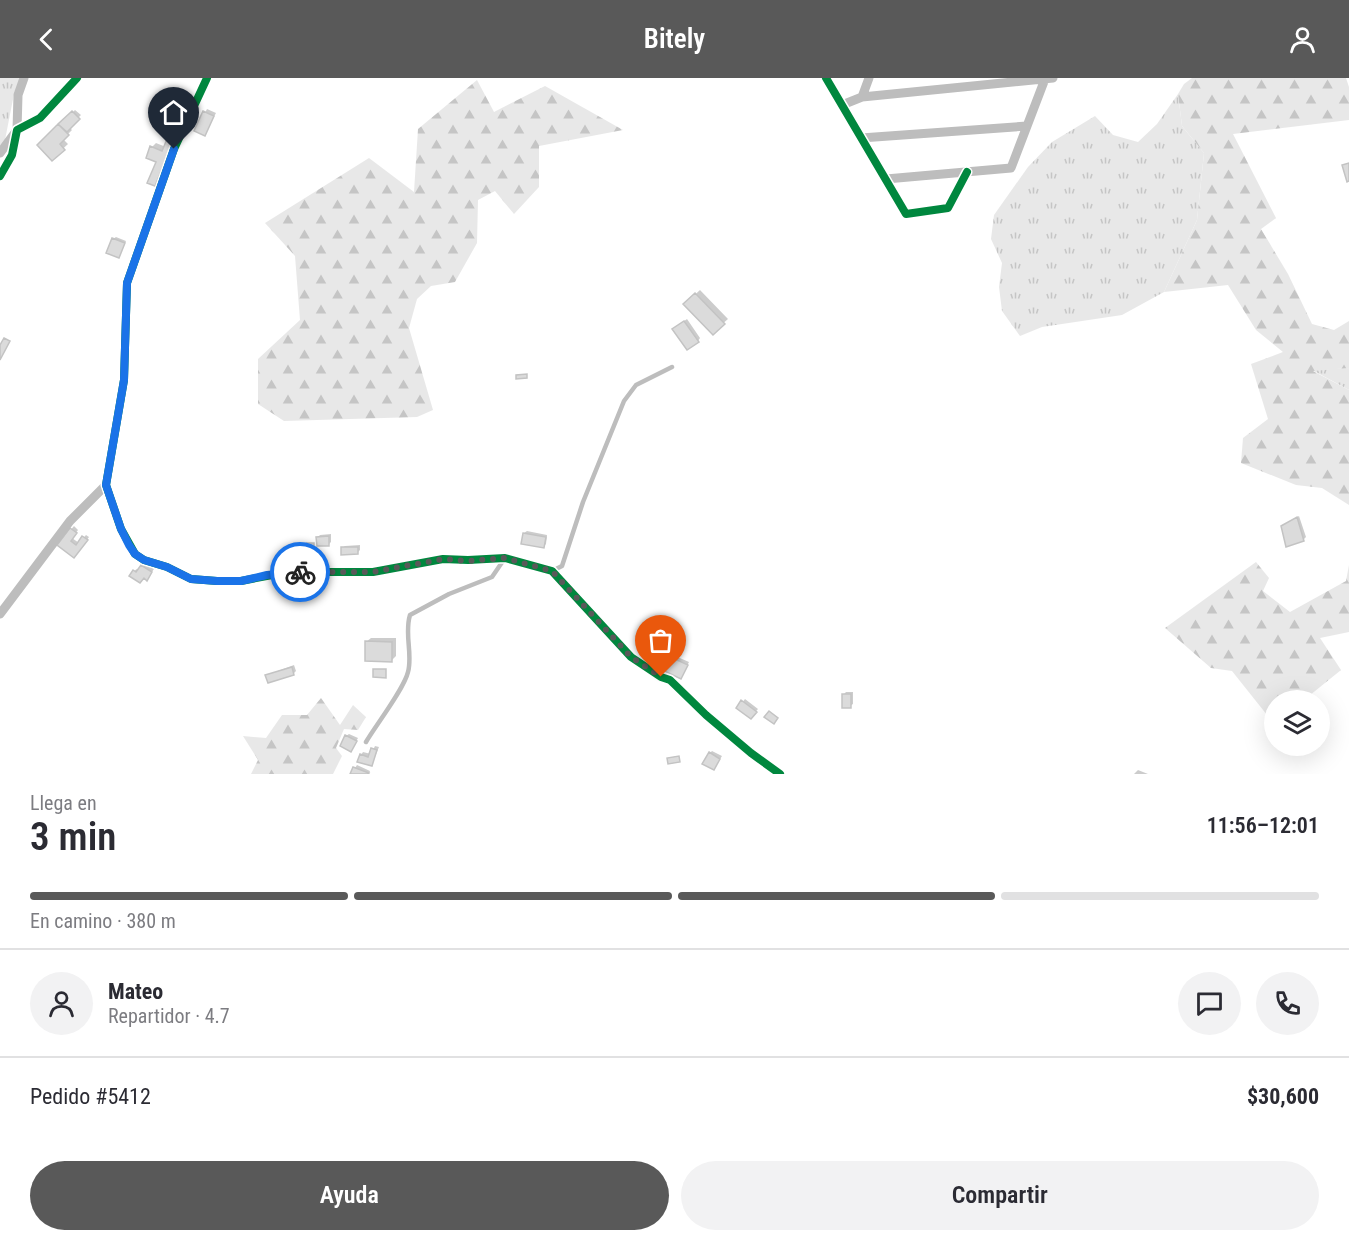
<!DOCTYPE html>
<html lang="es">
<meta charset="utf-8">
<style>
body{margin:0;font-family:"Roboto Condensed",sans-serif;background:#f2f2f3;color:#2b2b33;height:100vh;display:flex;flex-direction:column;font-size:22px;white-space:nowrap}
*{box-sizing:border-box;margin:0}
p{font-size:20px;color:#7c7c81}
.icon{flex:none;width:33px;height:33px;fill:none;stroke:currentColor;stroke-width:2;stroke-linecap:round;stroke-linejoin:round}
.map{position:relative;height:696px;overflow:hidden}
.details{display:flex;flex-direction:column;background:#fff;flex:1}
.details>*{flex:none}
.fabs{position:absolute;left:1264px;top:612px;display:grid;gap:12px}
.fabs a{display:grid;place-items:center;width:66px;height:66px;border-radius:50%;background:#fff;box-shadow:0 6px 24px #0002;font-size:30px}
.pin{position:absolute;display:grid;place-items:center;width:51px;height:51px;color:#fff;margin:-62px -26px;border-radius:50% 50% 50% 0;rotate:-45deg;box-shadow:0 0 6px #0007}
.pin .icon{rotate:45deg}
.courier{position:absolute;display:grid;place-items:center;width:60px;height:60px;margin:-30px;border:4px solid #1a73e8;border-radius:50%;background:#fff;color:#222;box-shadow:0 2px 8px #0007}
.head em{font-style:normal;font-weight:600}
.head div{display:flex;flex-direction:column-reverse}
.head{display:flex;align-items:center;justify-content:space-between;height:102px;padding:0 30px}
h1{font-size:39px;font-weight:600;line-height:45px}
.bar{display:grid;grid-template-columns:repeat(4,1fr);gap:9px 6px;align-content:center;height:72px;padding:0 30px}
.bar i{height:8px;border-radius:4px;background:#e1e1e2}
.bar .current{background:#595959}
.bar p{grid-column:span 4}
.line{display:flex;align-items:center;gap:15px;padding:0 30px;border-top:2px solid #e1e1e2}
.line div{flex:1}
.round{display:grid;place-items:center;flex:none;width:63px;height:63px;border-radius:32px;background:#f2f2f3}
.primary-button{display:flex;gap:12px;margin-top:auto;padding:12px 30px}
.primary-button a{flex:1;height:69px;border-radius:36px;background:#595959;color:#fff;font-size:24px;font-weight:600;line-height:69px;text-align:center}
.primary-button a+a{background:#f2f2f3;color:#2b2b33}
header{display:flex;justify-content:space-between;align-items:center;height:78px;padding:0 30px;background:#595959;color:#fff;font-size:27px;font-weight:600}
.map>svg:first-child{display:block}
.grass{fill:url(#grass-tufts)}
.forest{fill:url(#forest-firs)}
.shadow{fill:#0003}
.building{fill:#dbdbdb;stroke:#c3c3c3;stroke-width:1.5}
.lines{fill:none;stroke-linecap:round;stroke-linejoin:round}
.service{stroke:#bdbdbd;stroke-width:4.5}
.minor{stroke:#bdbdbd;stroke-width:9}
.cycleway-casing{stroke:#fff;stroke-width:11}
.cycleway{stroke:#00873e;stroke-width:8}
.done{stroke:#595959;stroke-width:6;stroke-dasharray:0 10.8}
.route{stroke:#1a73e8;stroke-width:8}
</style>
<header><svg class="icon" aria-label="back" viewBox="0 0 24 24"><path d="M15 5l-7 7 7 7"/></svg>Bitely<svg class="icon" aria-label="person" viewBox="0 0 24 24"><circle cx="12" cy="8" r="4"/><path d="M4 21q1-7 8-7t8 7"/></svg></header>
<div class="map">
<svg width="1349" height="696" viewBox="0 0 1349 696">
<defs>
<pattern id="grass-tufts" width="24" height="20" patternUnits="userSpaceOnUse" patternTransform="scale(1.5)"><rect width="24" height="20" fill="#e8e8e8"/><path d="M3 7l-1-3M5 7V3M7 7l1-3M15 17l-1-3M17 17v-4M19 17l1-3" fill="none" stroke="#c5c5c5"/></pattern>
<pattern id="forest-firs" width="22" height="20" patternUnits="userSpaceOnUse" patternTransform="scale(1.5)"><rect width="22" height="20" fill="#e8e8e8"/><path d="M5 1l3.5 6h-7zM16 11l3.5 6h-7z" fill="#c5c5c5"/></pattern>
</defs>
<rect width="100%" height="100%" fill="#fff"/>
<path class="grass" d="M0 0H20L14 16 5 62 0 68Z
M1178 16 1182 48 1204 75 1197 142 1164 214 1122 237 1042 249 1020 258 1002 233 999 209 1002 185 991 161 994 137 1028 89 1052 64 1095 38 1113 57 1138 64 1157 46Z
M1349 290V312L1312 292Z"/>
<path class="forest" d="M1192 0H1346L1349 9V42L1233 56 1276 140 1261 151 1288 196 1312 246 1334 252 1349 243V290L1313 293 1349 312V427L1322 410 1296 407 1241 385 1243 360 1268 341 1251 286 1283 274 1256 252 1228 207 1164 214 1197 142 1204 75 1182 48 1178 16 1184 6Z
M477 2 494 34 545 8 623 52 539 68V109L514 136 495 113 478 122 477 165 455 204 431 208 417 221 409 250 433 332 417 339 284 343 258 326V281L300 242 295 178 265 145 369 80 414 114 418 51Z
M1256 484 1269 500 1263 513 1290 534 1346 503 1349 487V554L1320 560 1341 592 1304 622H1275V647L1232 593 1211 590 1165 550Z
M321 620 340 647 353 627 366 639 358 652 344 651 336 670 342 678 333 696H251L258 682 243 658 266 660 282 637H307Z"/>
<path class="shadow" d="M207 31 216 35 205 56 196 52Z
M75 32 81 37 69 49 72 52 63 61 68 66 52 81 39 67Z
M177 46 181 47 158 102 154 106 158 83 152 69 156 65 166 69 173 50Z
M116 159 126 163 119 179 113 161Z
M700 212 728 241 713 254 685 226Z
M687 241 700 260 698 263 676 249Z
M1299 438 1306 459 1303 462 1283 448Z
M74 448 78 452 72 460 79 465 86 457 89 459 77 476 59 466Z
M527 453 547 457 546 466 543 469 524 455Z
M331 456V464L328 467 318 459 320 457Z
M360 467V472L357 475 342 470 345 468Z
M145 485 154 491 147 501 134 493 137 491 139 492Z
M371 560H396V578L392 582 366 564Z
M666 574 689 584 683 596 664 576Z
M294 587 296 593 293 596 267 597Z
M846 614H853V626L850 628 843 617Z
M745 621 758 631 751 639 738 630Z
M349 656 358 660 351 672 346 658Z
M375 668 379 669 372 686 361 677 363 674 371 676Z
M712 673 722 678 714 691 710 675Z
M357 687 370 693 369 696H351Z
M1138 692 1148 696H1134Z"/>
<path class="building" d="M72 33 80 41 67 54 58 46Z
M203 33 214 38 205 58 194 53Z
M58 46 69 57 60 66 65 72 52 83 37 67Z
M172 49 178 52 155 108 147 105 156 84 146 80 150 68 162 73Z
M1349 85V103L1347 104 1342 87Z
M112 160 125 165 119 180 106 175Z
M695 215 725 246 713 257 683 226Z
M684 243 699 264 687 272 672 251Z
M4 260 10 263 0 282V267Z
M527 296V300L516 301V297Z
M1297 439 1304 463 1286 469 1281 448Z
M70 450 77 455 71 463 76 467 82 458 88 462 74 480 57 467Z
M523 455 546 459 544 470 521 466Z
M329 458V468H317L316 459Z
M307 465H314V471H307Z
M341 469H358V476L341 477Z
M141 487 152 494 147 503 144 500 140 505 129 498 133 492 136 494Z
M365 563 392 564V584L365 583Z
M662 575 688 587 681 601 656 589Z
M292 589 294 597 268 605 265 597Z
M373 591H386V600L373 599Z
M842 616H851V630H842Z
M741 622 757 634 751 641 736 630Z
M769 633 778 640 774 646 764 639Z
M345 657 357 663 351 674 340 668Z
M371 670 377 672 372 688 357 684 360 676 368 679Z
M709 674 720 681 714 692 702 686Z
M679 678 680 684 668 686 667 680Z
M353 689 369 695 368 696H350Z"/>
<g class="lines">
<path class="service" d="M552 493 562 488 583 424 624 323 636 307 672 289
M366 664C376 647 404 611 408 594 413 576 404 556 410 537L449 516 492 499 505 480"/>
<path class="minor" d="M207 0 174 71 127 205 124 302 106 407 121 451 135 476 144 482 167 489 191 501 217 503H241L288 494H373L443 481 468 482 505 480 552 493 631 579 661 599 670 602 706 637 751 675 780 696
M826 0 906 136 948 130 967 94
M862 19 869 0
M842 27 862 19 1053 0
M861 60 1027 48
M0 75 17 52 18 17 24 0
M0 98 12 77 17 52 40 40 77 0
M886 101 1011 90 1045 1
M0 536 70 443 106 407"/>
<defs>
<path id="cycleway" d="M207 0 174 71 127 205 124 302 106 407 121 451 135 476 144 482 167 489 191 501 217 503H241L288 494H373L443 481 468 482 505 480 552 493 631 579 661 599 670 602 706 637 751 675 780 696
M826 0 906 136 948 130 967 94
M0 98 12 77 17 52 40 40 77 0"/>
</defs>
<use href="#cycleway" class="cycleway-casing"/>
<use href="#cycleway" class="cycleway"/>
</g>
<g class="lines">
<path class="done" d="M300 494H373L443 481 468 483 505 480 552 493 631 579 661 599"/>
<path class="route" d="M174 71 127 205 124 302 106 407 121 451 129 467 135 476 144 482 167 489 191 501 217 503H241L267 497 300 494"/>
</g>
</svg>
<div class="fabs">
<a><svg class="icon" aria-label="layers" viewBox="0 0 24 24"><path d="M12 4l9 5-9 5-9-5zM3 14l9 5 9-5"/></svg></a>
</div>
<div class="pin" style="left:661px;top:599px;background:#ea580c"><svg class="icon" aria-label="bag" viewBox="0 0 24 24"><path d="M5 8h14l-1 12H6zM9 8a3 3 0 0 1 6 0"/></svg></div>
<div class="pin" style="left:174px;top:71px;background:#1f2937"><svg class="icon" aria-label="home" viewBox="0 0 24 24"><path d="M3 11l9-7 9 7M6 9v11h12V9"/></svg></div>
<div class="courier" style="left:300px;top:494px"><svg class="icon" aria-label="bike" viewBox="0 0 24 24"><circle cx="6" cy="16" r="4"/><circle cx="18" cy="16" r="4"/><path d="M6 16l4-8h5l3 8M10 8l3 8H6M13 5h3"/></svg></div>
</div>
<section class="details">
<div class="head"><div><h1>3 min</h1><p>Llega en</p></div><em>11:56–12:01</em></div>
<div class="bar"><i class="current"></i><i class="current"></i><i class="current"></i><i></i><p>En camino · 380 m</p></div>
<div class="line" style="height:108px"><a class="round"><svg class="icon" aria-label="person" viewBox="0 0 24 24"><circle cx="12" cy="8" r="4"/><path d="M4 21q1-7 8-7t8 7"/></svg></a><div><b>Mateo</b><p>Repartidor · 4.7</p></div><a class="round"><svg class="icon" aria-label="chat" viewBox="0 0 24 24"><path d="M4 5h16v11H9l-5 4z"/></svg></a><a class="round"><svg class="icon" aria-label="phone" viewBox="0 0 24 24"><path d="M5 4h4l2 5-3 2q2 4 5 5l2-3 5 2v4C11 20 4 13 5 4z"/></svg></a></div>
<div class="line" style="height:78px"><div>Pedido #5412</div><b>$30,600</b></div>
<div class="primary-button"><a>Ayuda</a><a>Compartir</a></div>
</section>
